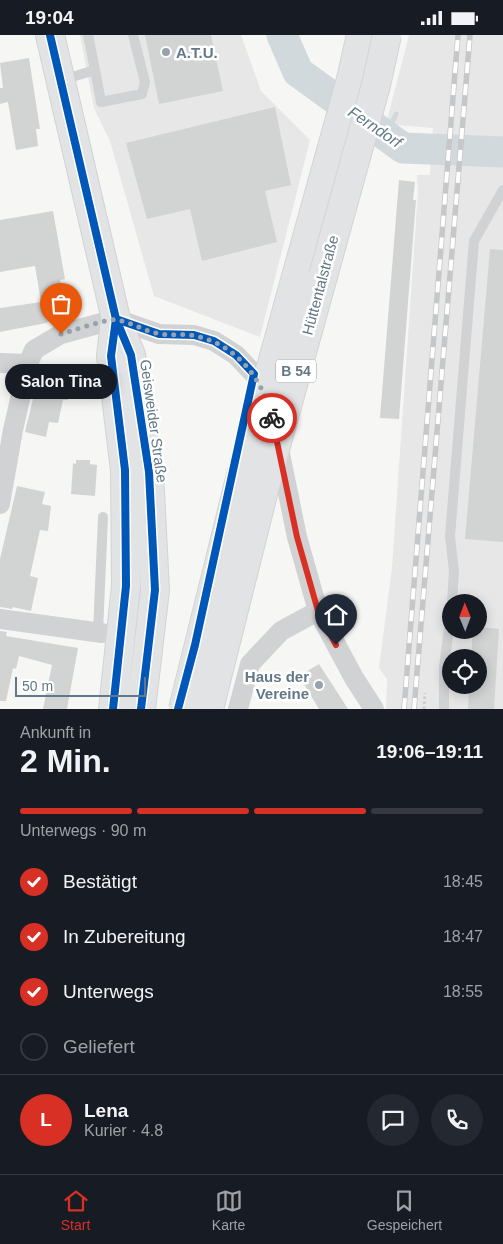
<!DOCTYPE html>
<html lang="de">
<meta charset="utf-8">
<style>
body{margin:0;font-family:Helvetica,sans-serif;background:#242831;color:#f1f3f6;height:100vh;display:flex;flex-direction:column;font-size:19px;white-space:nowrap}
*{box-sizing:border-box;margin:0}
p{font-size:16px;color:#9ea1a6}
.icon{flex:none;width:28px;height:28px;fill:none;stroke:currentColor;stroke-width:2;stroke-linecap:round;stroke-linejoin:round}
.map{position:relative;height:674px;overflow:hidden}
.panel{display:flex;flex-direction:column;background:#171b24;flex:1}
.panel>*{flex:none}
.needle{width:32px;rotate:359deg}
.buttons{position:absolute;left:442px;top:559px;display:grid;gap:10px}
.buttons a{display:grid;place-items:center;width:45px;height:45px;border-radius:50%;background:#171b24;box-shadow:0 2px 12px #0003;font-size:25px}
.scale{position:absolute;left:15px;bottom:12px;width:131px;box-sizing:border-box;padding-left:5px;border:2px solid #627787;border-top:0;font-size:14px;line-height:18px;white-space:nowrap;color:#627787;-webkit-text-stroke:4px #fff;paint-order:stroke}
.pin{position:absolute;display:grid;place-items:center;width:42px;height:42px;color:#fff;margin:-51px -21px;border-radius:50% 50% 50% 0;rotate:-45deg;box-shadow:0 0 5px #0007}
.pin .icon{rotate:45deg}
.courier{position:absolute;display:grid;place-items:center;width:50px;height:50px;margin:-25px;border:4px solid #d93025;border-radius:50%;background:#fff;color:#222;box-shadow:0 1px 6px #0007}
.bubble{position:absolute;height:35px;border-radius:18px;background:#171b24;box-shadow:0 2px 12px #0003;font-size:16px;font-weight:800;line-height:35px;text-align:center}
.overview em{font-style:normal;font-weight:800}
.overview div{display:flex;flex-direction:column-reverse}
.overview{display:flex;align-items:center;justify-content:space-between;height:85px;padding:0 20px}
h1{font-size:32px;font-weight:800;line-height:38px}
.bar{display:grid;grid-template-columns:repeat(4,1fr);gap:8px 5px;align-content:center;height:60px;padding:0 20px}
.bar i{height:6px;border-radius:4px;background:#363941}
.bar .active{background:#d93025}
.bar p{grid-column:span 4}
.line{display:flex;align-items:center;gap:12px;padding:0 20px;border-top:1px solid #363941}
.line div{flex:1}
.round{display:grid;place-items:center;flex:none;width:52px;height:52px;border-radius:26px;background:#242831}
ol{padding:0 20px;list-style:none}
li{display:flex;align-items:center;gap:15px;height:55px}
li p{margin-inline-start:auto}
li .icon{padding:5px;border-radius:50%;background:#d93025;color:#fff;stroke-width:4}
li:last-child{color:#9ea1a6}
li i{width:28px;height:28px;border:2px solid #363941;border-radius:50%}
.status{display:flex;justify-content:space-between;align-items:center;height:35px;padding:0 25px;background:#171b24;direction:ltr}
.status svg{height:14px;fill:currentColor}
.tabs{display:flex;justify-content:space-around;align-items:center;height:70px;border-top:1px solid #363941;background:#171b24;font-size:14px;color:#9ea1a6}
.tabs a{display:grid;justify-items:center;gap:2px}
.tabs .active{color:#d93025}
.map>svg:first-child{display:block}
.built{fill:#e6e7e6;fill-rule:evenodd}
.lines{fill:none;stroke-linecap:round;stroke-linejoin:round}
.stream{stroke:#d1d9dc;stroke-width:5}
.river{stroke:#d1d9dc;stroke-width:31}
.building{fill:#d2d4d4}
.secondary-casing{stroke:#d1d3d4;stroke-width:30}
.trunk-casing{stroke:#d3d4d4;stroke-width:30}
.path{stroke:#cdcfcf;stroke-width:3;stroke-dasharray:2.5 2.5;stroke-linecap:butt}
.service{stroke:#d1d2d3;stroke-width:10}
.minor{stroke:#d1d2d3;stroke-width:20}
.secondary{stroke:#e2e3e4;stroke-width:28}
.trunk{stroke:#e2e3e4;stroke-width:28}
.rail-casing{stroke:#c6c7c8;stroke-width:5.5}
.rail{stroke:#fff;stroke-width:4;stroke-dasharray:11;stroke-linecap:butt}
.trunk-bridge-casing{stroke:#d3d4d4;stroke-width:30;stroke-linecap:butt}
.trunk-bridge{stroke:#e2e3e4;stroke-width:28}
.cycleway-casing{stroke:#fff;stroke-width:11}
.cycleway{stroke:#0057b8;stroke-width:8}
.done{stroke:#96a3ad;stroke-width:5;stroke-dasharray:0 9}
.route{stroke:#d93025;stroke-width:6}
.poi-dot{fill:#96a3ad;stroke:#fff;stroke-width:2}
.labels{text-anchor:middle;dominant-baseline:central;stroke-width:5;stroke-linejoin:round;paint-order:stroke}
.shield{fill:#fff;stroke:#91a0ab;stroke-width:1}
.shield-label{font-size:14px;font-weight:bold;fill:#627787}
.poi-label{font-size:15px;font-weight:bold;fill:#627787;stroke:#fff;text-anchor:start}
.street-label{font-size:15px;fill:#627787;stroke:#fff}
.water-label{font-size:16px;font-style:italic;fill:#5e7a83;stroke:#fff}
</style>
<div class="status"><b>19:04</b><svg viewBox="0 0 49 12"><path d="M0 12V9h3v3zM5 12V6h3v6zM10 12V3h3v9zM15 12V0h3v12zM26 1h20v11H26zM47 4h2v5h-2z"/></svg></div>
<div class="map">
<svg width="503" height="674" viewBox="0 0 503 674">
<rect width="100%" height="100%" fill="#f6f6f4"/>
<path class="built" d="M80 0H241L261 56 310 105 260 302 154 261 110 106 94 73Z
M409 0H503V674H386L387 644 379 633 392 533 418 157 417 140H430L433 93 386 89ZM451 568H479V595H451ZM451 622H479V650H451Z"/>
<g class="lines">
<path class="stream" d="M386 101 396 79"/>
<path class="river" d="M282 0 298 37 403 113 503 117"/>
</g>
<path class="building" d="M145 0H211L223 56 159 69Z
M29 23 40 94H36L38 111 16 115 8 67 0 69V53H3L0 28Z
M275 72 291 150 265 156 277 207 202 226 190 174 147 184 126 108Z
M399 145 415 147 413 165H416L399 384 380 383Z
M53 176 65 244 60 245 61 251 55 252 60 281 46 288 0 297V273L41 267 35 231 0 237V185Z
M490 214 503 215V507L465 504Z
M43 335 68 341V365H63L58 388 49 387 46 402 25 397 35 355 38 356Z
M76 425H90V429L97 430 95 461 71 459 73 428 76 429Z
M17 451 45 457 42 469 51 471 48 496 40 495 30 541 38 543 31 576 13 572 12 574 0 572V524Z
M479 592 499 594 494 674H468L469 650H479V622H471L473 595H479Z
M0 596 7 597 6 601 78 613 67 674H43L52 630 19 621 16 634 13 633 6 666H0Z
M319 629 339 660 348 674H319L299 641Z"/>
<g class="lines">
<defs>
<path id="secondary" d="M50 0 116 284 131 320 149 437 155 555 141 674
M113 674 126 551 125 435 111 321 115 286"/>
<path id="trunk" d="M296 242 351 44 361 0"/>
</defs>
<use href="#secondary" class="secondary-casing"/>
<use href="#trunk" class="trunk-casing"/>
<path class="path" d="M424 674 425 658"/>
<path class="service" d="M88 0 95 35
M62 45 95 35 101 67 142 59 145 47 133 0
M452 568 454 536 450 501 474 206 503 155
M98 597 103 482
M444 674V632L451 578"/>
<path class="minor" d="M0 328 28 329
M278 409 297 502 318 576 354 643 374 674
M0 469 13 395 28 329 34 315 61 299 116 284 159 299 194 300 214 306 236 320 254 339 267 364
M0 584 102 598
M238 674 250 629 281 596 318 576"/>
<use href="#secondary" class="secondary"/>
<use href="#trunk" class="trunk"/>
<defs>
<path id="rail" d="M404 674 458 0
M414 674 470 0"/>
</defs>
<use href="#rail" class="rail-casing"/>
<use href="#rail" class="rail"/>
<defs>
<path id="trunk-bridge" d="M183 674 240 444 296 242
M209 674 266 447 376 50 387 0"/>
</defs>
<use href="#trunk-bridge" class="trunk-bridge-casing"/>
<use href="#trunk-bridge" class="trunk-bridge"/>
<defs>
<path id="cycleway" d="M50 0 116 284 131 320 149 437 155 555 141 674
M116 284 159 299 194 300 214 306 236 320 254 339 195 610 178 674
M113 674 126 551 125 435 111 321 116 284"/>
</defs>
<use href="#cycleway" class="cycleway-casing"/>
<use href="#cycleway" class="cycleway"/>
</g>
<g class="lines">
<path class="done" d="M61 299C72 296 108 283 117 285 132 287 145 297 161 299 172 301 184 298 195 301 236 309 263 344 272 383"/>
<path class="route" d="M272 383 297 502 318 576 336 610"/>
</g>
<g class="poi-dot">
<circle cx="166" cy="17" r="5"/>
<circle cx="319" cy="650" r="5"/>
</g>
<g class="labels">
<rect class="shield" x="276" y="324.5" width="40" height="23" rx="4"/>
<g class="shield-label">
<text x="296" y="336">B 54</text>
</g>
<g class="poi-label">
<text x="176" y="17">A.T.U.</text>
<text x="309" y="641" text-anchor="end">Haus der<tspan x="309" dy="17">Vereine</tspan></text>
</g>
<g class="street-label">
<text transform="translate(320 250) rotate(-75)">Hüttentalstraße</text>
<text transform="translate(154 386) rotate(82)">Geisweider Straße</text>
</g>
<g class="water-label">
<text transform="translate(375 92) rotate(34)">Ferndorf</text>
</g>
</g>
</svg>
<div class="buttons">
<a><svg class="needle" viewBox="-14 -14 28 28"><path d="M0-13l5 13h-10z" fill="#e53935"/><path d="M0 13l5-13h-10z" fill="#9ea1a6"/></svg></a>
<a><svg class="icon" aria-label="locate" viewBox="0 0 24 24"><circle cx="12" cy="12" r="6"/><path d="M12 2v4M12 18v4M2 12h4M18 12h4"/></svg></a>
</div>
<div class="scale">50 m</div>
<div class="pin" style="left:61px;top:299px;background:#ea580c"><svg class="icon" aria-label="bag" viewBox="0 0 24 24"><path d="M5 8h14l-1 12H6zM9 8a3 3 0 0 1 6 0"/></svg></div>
<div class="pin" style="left:336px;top:610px;background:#1f2937"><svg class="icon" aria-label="home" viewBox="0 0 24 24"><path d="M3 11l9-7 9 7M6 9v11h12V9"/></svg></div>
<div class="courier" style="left:272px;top:383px"><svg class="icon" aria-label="bike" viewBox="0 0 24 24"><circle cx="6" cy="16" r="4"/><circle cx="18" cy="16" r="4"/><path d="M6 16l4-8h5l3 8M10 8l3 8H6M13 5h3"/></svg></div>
<div class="bubble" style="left:5px;top:329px;width:112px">Salon Tina</div>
</div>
<section class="panel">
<div class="overview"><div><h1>2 Min.</h1><p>Ankunft in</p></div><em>19:06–19:11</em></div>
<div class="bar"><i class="active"></i><i class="active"></i><i class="active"></i><i></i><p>Unterwegs · 90 m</p></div>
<ol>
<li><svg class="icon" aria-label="check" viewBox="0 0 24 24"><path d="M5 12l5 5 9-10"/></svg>Bestätigt<p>18:45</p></li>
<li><svg class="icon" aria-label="check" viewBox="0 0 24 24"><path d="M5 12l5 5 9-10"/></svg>In Zubereitung<p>18:47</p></li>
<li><svg class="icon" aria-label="check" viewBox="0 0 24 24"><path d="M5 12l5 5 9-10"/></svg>Unterwegs<p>18:55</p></li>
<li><i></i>Geliefert</li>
</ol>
<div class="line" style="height:90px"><b class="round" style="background:#d93025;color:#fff">L</b><div><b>Lena</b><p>Kurier · 4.8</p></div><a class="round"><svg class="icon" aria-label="chat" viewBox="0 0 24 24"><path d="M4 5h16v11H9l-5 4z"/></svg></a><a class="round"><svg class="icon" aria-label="phone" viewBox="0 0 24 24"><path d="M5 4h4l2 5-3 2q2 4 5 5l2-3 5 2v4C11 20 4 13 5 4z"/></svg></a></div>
</section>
<nav class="tabs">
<a class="active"><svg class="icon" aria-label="home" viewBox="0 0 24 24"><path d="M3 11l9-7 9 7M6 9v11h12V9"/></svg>Start</a>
<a><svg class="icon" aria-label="map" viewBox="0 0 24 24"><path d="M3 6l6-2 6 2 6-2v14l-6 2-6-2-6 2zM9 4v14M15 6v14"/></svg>Karte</a>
<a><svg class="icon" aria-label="saved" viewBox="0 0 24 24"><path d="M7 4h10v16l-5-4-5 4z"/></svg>Gespeichert</a>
</nav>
